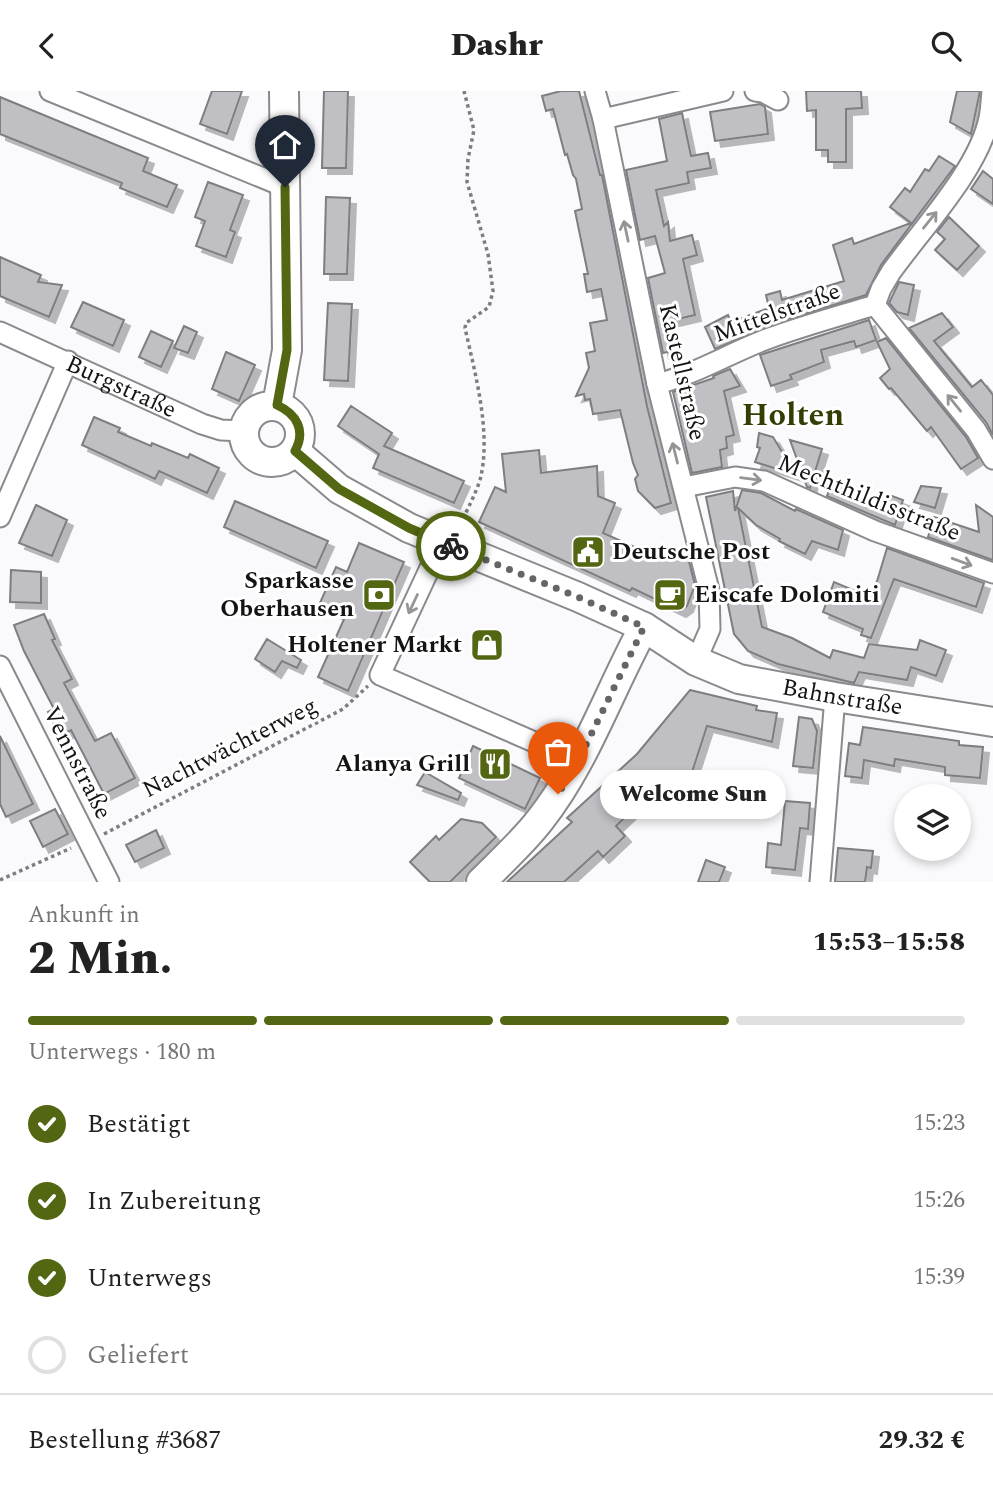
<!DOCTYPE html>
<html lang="de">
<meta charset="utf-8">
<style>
body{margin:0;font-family:Spectral,serif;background:#f6f6f6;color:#222;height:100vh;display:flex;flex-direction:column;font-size:26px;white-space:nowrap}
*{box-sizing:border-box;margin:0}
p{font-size:23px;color:#767676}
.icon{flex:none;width:38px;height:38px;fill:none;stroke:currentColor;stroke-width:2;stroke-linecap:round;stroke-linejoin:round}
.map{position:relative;height:791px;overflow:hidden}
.sheet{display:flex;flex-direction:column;background:#fff;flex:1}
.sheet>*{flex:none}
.buttons{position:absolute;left:894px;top:693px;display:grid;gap:14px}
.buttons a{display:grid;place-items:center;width:77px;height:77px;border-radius:50%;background:#fff;box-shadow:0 4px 10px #0003;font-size:35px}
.pin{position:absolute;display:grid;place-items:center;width:60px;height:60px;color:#fff;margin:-72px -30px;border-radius:50% 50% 50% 0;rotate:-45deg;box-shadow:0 0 7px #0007}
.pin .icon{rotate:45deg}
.courier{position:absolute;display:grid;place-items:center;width:70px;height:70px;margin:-35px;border:5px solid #536611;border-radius:50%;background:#fff;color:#222;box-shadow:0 2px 9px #0007}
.bubble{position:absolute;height:49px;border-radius:24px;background:#fff;box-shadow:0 4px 10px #0003;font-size:23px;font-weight:800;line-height:49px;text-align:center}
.summary em{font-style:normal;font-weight:800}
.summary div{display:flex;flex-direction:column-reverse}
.summary{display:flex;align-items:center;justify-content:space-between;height:119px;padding:0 28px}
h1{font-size:46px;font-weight:800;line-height:52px}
.bar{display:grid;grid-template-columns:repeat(4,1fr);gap:10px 7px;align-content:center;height:84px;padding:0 28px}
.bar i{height:9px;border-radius:5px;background:#e0e0e0}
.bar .on{background:#536611}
.bar p{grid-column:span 4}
.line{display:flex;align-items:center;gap:18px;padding:0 28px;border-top:2px solid #e0e0e0}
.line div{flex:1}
ol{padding:0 28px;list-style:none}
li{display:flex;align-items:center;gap:21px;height:77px}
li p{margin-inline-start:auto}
li .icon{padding:7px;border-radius:50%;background:#536611;color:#fff;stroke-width:4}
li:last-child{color:#767676}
li i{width:38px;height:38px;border:4px solid #e0e0e0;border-radius:50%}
header{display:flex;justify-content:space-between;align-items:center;height:91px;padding:0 28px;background:#fff;font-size:32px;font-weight:800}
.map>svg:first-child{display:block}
.building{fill:#c0bfc3;stroke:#7f7d81;stroke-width:2;filter:url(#shadow)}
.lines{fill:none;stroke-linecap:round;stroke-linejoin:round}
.street-casing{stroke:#8b898d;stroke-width:23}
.secondary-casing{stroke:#8b898d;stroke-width:32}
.path{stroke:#7d7c7e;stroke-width:3.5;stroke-dasharray:3.5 3.5;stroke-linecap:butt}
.street{stroke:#fff;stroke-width:19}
.secondary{stroke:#fff;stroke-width:28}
.oneway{stroke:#969596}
.done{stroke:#656466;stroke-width:7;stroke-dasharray:0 12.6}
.route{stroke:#536611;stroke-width:9}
.labels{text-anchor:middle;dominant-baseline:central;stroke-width:6;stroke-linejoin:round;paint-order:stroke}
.street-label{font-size:24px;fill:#151415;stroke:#fff}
.poi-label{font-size:24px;font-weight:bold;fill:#151415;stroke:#fff;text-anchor:end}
.district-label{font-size:32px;font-weight:bold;fill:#323f04;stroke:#fff}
</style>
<header><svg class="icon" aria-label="back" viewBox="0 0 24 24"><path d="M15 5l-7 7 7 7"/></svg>Dashr<svg class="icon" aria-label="search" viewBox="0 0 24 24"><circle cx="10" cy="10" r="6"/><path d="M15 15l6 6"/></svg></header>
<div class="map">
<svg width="993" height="791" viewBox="0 0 993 791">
<defs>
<filter id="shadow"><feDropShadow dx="6" dy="6" stdDeviation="0" flood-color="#0004"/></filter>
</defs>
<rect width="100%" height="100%" fill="#faf9fc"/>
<path class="building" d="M212 0H242L227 43 200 33Z
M324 0H348L346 77H322Z
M561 0H579L600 84H602L647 315 671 412 655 417 638 400 635 388 638 384 633 372 620 319 593 323 590 308 585 309 584 303 576 305 589 277 586 262 595 260 590 232 607 229 601 198 587 201 584 183H588L575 120 582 118 576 88 573 84 567 63 565 64 553 18 546 20 542 5Z
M806 0H861L862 17 846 18V71H828V59H816V19L807 20Z
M957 0H980L971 43 950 31Z
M0 6 148 67 143 80 177 94 167 116 120 97 122 92 0 43Z
M760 13 765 16 768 43 715 50 710 21Z
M682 22 691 65 708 62 711 77 687 81 689 92 656 99 664 135 668 131 670 150 692 144 697 164 683 168 695 224 669 230 675 259 663 262 648 187 665 182 655 145 640 149 626 79 667 70 659 28Z
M939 65 955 75 881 174 866 204 776 232 715 258 705 236 728 224 731 231 769 217 766 204 780 200 782 209 844 190 833 154 852 147 854 153 911 132 890 116 905 97 910 101 925 78 929 80Z
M983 80 993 88V113L971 98Z
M208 91 243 104 230 139 235 141 226 166 196 155 205 130 195 126Z
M326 106 350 107 347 183H324Z
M949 126 979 155 957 179 935 159 945 148 937 141Z
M0 166 41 184 38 191 62 194 49 226 0 205Z
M899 191 914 194 908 224 897 221 889 212Z
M83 211 124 229 113 255 71 236Z
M328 212 352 213 348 290 324 289Z
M942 222 953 236 934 250 972 296 981 289 993 304V344L986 331 909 237Z
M869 229 876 249 856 256 854 250 821 259 824 271 790 284 792 288 771 295 760 264Z
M184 235 197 241 188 262 174 257Z
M151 240 173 250 161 276 139 266Z
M886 247 966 346 978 367 961 378 931 336 927 340 891 297 889 298 880 287 890 278 877 251Z
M226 261 255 274 239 310 212 298Z
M730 278 740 295 724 300 734 344 726 346 727 357 720 359 722 376 692 382 673 301 714 287 713 285Z
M351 315 392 342 384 355 464 390 454 412 373 377 379 363 338 335Z
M94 326 120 337 118 341 151 355 152 352 188 367 190 363 219 377 207 402 159 380 155 388 82 354Z
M759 342 773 346 796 384 755 371 760 357 757 356Z
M790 349 822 358 810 397 807 396Z
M539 359 541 382 597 375 598 405 615 412 603 442 650 463 686 459 695 494 687 515 680 520 632 497 630 500 479 431 495 396 506 401 502 363Z
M832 391 856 401 855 404 880 413 884 402 903 409 895 434 827 405Z
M921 395 941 397 935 417 914 411Z
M742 399 761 402 795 420 796 418 843 439 838 459 812 450 805 463 779 450 780 448 756 434 738 417 762 536 792 547 830 567 833 559 864 567 869 553 917 559 920 549 946 559 936 585 911 576 907 589 859 581 854 592 778 573 748 560 734 543 706 406 733 400 735 420Z
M235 410 328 450 316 477 224 436Z
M36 414 67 429 52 465 19 452Z
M976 414 993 426V469L928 446 934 426 979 441Z
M359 452 404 471 348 600 318 586 345 526 319 514 336 476 347 481Z
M887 457 984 492 976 516 894 488 871 547 861 544 863 538 823 521 834 491 872 507Z
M11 479 41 481V512L10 511Z
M44 523 55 548 52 549 72 588 64 592 95 650 111 642 135 687 104 703 71 639 60 645 48 621 54 618 24 560 14 534Z
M267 548 301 569 297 577 282 570 275 581 255 568Z
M690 599 757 615 756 619 777 622 772 651 707 635 681 715 649 704 616 735 625 745 603 766 598 760 564 791H507L572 731 567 727 637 663Z
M799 626 812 628 817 640 813 677 793 675Z
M863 636 959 650V654L983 656 980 687 945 684V676L895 668 894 675 864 669 862 687 845 685 849 652 860 654Z
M0 645 33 713 6 726 0 713Z
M473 655 540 687 525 718 459 687Z
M425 681 461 702 458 709 417 694Z
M785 710 810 712 808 738 800 737 795 779 766 776 768 752 781 754Z
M55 718 68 743 43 756 30 730Z
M461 728 482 732 496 746 450 791H430L410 771 436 745 439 749Z
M156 739 164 757 135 771 126 754Z
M838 757 873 760 871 777 867 776 865 791H835Z
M706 769 725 776 719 791H698Z"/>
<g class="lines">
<defs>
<g id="street">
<path d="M50 0 285 96"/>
<path d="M595 0 603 28 657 293 709 499 710 538 696 570"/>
<path d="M755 0 763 1 778 9"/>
<path d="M992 0C991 9 991 18 989 27 979 78 921 139 891 181L881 198 875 214 976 339 993 368"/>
<path d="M603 28 723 0"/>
<path id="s1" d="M0 241 202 333 221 339 244 340"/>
<path d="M657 293C696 283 730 262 767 248 802 235 839 225 875 214"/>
<path d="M684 396 735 386 764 390 875 440 993 482"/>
<path d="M0 426 68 270"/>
<path d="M442 451 380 584 578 670"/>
<path d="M0 575 109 791"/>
<path d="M820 791 835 606"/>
</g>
<g id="secondary">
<path d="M277 314 287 259 284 0"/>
<circle cx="272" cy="343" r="28"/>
<path id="s2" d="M295 360 339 398 409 437 578 506 644 536 696 570 739 588 835 606 993 631"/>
<path d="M481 791C501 771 523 751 540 729 585 672 609 600 644 536"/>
</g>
</defs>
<use href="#street" class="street-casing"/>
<use href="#secondary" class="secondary-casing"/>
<path class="path" d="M460 434C467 419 475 404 480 389 492 343 475 282 465 237L466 232 489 216 493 200 488 163 467 91 468 68 474 39 464 0
M104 743 343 618 368 595
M0 789 71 757"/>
<use href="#street" class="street"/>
<use href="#secondary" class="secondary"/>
</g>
<defs><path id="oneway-shaft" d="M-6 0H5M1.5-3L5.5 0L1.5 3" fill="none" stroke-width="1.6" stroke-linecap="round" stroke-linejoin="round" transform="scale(1.75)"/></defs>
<g class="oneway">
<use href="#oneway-shaft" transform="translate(930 129) rotate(-51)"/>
<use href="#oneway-shaft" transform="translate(626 140) rotate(-102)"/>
<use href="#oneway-shaft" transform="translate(954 312) rotate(-129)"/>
<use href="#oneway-shaft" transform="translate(675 362) rotate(-104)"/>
<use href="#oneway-shaft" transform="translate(751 388) rotate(7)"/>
<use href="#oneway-shaft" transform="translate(962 471) rotate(20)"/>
<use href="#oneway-shaft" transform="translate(413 513) rotate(115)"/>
</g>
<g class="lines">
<path class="done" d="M451 455 578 506 644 536 578 670 558 703"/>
<path class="route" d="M285 96 287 259 277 314C297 323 306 340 295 360L339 398 409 437 451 455"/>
</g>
<defs>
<symbol id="civic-square" viewBox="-11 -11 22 22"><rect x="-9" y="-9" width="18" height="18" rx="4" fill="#536611" stroke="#fff"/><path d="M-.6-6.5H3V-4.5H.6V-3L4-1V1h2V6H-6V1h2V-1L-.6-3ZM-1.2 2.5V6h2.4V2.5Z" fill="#fff"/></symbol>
<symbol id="bank-square" viewBox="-11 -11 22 22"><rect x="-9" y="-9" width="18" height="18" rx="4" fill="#536611" stroke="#fff"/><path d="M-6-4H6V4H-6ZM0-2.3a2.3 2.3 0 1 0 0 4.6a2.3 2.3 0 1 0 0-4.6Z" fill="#fff"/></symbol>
<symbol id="cafe-square" viewBox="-11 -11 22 22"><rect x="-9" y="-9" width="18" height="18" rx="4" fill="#536611" stroke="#fff"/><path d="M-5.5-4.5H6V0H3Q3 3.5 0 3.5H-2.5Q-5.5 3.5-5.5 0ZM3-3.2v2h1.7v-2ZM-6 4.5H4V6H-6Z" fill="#fff"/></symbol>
<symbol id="shop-square" viewBox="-11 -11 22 22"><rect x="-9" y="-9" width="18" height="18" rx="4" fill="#536611" stroke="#fff"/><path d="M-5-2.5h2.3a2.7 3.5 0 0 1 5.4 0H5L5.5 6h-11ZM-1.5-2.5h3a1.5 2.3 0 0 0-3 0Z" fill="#fff"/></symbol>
<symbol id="restaurant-square" viewBox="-11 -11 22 22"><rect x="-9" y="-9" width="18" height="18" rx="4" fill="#536611" stroke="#fff"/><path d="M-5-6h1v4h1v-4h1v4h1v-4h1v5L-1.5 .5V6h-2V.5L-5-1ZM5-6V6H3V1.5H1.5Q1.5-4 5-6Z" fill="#fff"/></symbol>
</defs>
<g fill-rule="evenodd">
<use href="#civic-square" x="569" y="442" width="38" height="38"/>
<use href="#bank-square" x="360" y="485" width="38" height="38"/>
<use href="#cafe-square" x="651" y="485" width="38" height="38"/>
<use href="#shop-square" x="468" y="535" width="38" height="38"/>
<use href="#restaurant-square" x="476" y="654" width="38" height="38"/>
</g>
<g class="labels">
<g class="street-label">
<text transform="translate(777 222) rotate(-20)">Mittelstraße</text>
<text transform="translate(682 281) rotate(77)">Kastellstraße</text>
<text stroke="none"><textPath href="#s1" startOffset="133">Burgstraße</textPath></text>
<text transform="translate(869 407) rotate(22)">Mechthildisstraße</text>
<text stroke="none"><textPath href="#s2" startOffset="607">Bahnstraße</textPath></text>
<text transform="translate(230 657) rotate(-27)">Nachtwächterweg</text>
<text transform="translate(77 672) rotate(63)">Vennstraße</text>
</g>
<g class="poi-label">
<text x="612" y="461" text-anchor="start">Deutsche Post</text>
<text x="354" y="490">Sparkasse<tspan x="354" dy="28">Oberhausen</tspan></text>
<text x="694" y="504" text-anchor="start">Eiscafe Dolomiti</text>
<text x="462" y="554">Holtener Markt</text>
<text x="470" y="673">Alanya Grill</text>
</g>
<g class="district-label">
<text x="793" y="324">Holten</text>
</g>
</g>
</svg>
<div class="buttons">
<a><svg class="icon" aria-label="layers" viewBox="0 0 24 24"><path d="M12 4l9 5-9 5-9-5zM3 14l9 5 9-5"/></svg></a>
</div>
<div class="pin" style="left:558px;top:703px;background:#ea580c"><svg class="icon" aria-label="bag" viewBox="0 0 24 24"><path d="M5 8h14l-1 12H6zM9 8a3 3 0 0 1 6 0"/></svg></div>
<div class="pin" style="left:285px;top:96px;background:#1f2937"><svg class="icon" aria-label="home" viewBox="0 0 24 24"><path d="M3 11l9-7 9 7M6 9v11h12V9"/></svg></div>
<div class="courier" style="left:451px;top:455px"><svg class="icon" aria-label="bike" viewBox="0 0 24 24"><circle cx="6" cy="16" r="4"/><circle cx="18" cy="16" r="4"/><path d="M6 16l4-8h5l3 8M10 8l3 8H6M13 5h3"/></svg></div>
<div class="bubble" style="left:600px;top:679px;width:186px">Welcome Sun</div>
</div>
<section class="sheet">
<div class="summary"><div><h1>2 Min.</h1><p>Ankunft in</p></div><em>15:53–15:58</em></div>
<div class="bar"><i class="on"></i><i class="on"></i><i class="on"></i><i></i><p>Unterwegs · 180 m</p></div>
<ol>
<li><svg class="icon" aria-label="check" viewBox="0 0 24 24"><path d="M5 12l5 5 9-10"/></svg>Bestätigt<p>15:23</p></li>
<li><svg class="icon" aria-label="check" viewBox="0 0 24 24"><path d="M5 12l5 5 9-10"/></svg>In Zubereitung<p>15:26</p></li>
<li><svg class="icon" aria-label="check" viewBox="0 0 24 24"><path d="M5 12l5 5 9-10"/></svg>Unterwegs<p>15:39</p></li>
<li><i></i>Geliefert</li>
</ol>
<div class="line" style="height:91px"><div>Bestellung #3687</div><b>29.32 €</b></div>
</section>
